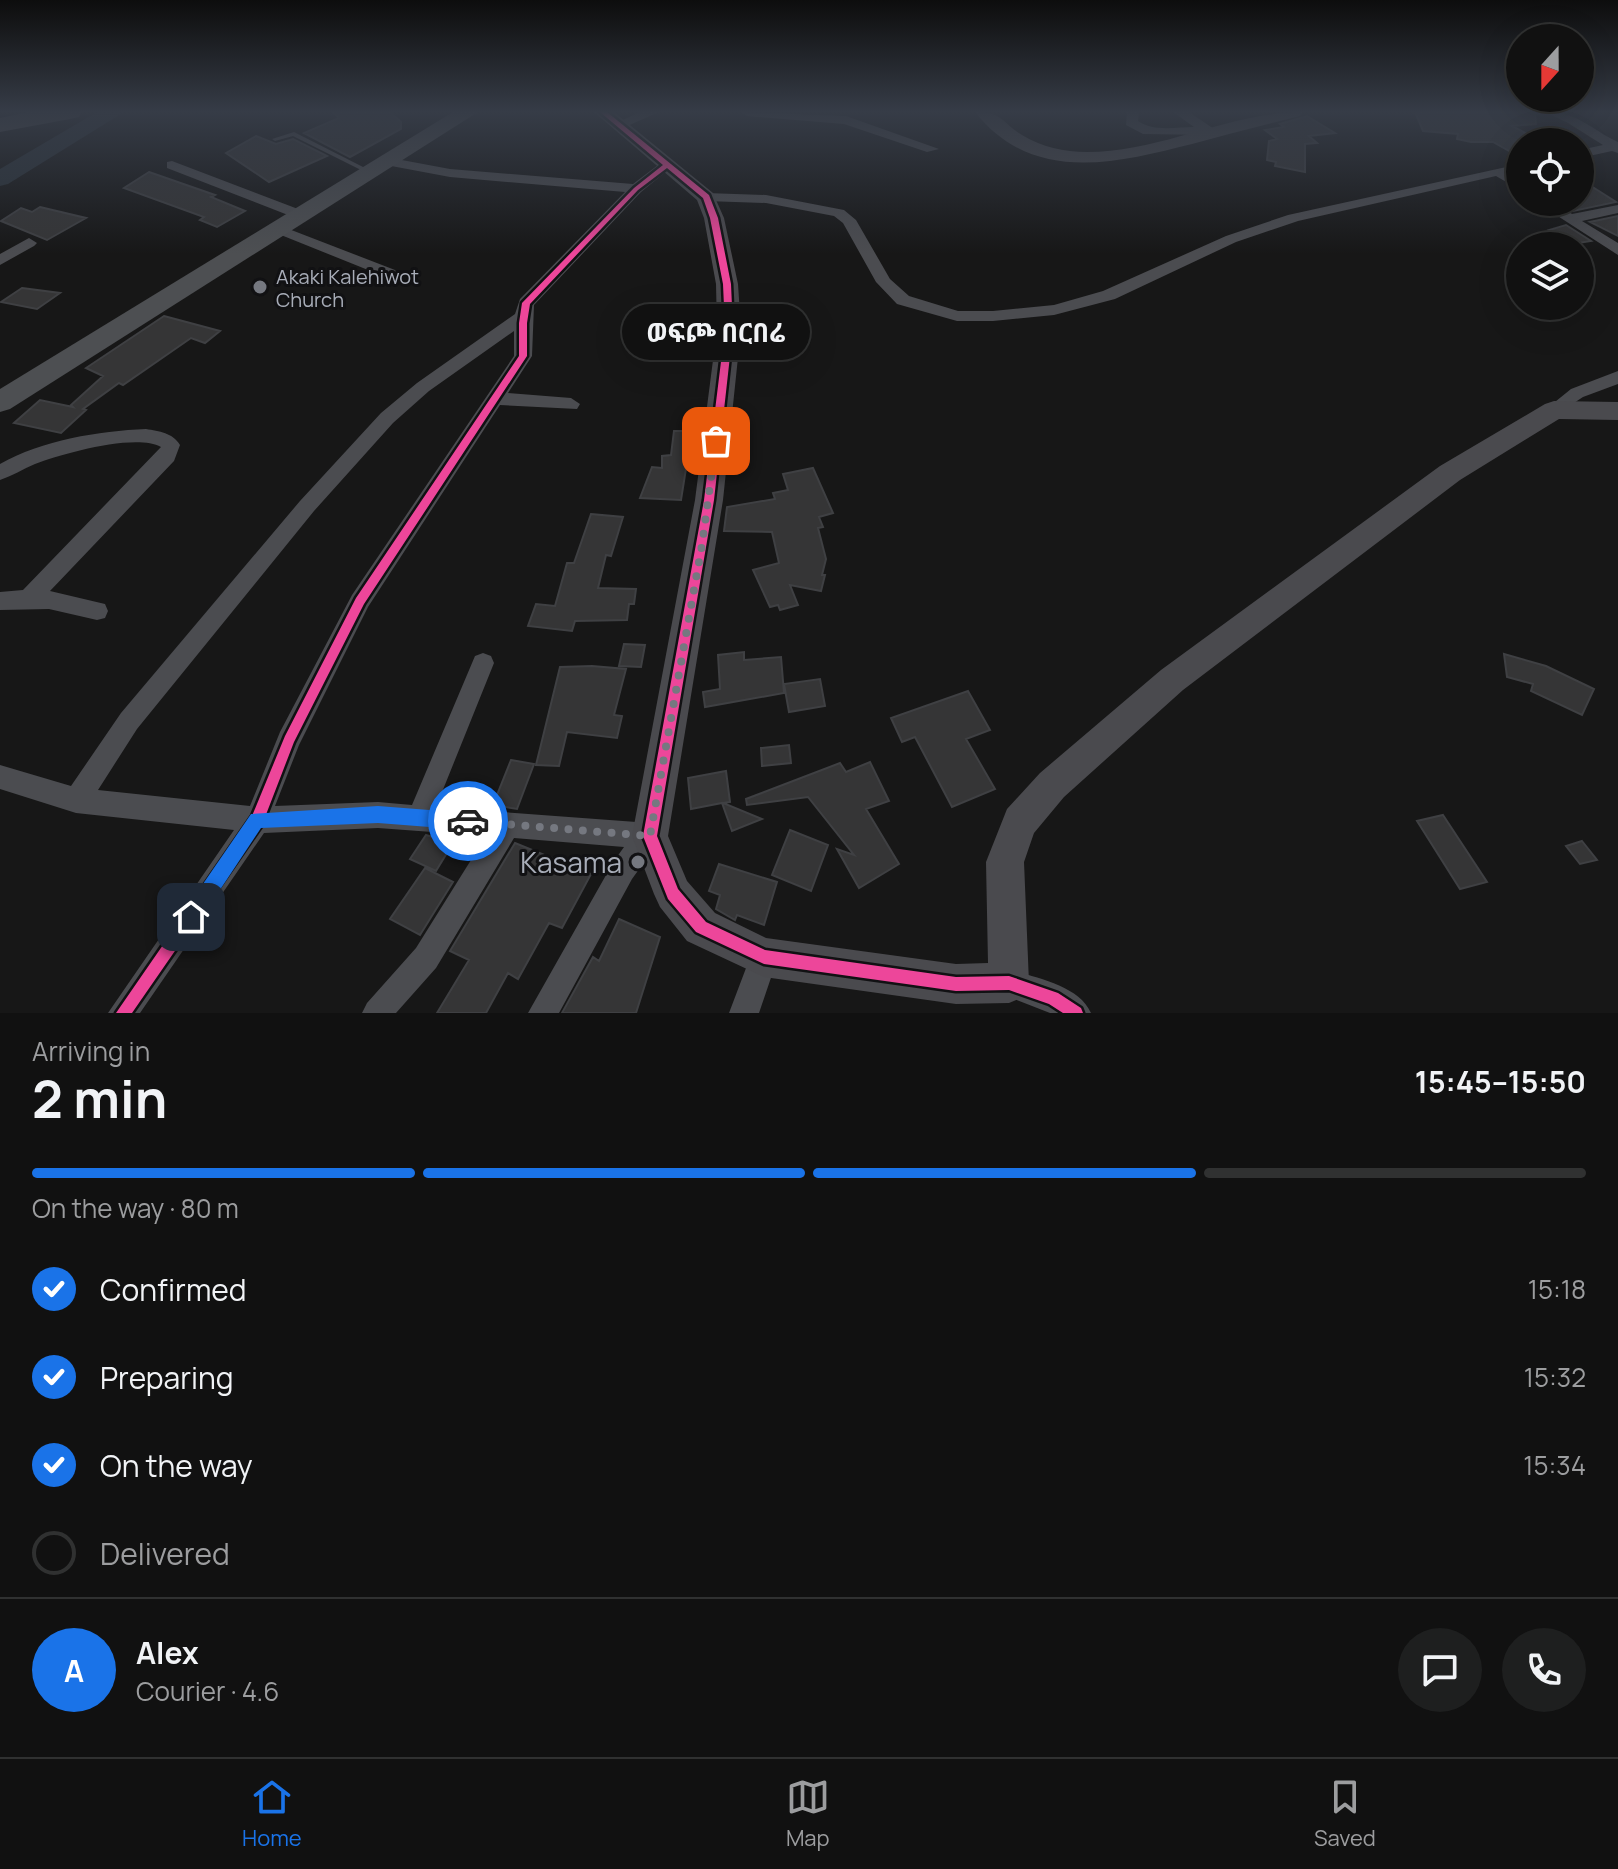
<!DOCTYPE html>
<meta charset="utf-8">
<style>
body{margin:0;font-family:Manrope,"Noto Sans Ethiopic",sans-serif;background:#1e1f1f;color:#f1f3f6;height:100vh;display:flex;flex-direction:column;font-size:30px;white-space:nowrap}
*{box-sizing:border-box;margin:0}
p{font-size:26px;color:#9c9d9f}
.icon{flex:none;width:44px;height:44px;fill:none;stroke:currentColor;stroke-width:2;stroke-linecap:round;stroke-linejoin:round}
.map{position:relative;height:1013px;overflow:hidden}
.details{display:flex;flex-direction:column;background:#111;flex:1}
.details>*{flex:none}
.needle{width:52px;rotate:201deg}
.controls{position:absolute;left:1506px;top:24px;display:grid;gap:16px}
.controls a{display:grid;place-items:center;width:88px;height:88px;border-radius:50%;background:#111;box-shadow:0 8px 32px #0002,0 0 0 2px #303131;font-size:40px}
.pin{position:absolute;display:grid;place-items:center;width:68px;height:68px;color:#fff;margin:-34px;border-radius:16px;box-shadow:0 4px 12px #0006}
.courier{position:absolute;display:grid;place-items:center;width:80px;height:80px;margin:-40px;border:6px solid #1a73e8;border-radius:50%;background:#fff;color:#222;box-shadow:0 2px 10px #0007}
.bubble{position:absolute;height:56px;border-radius:28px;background:#111;box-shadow:0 8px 32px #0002,0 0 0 2px #303131;font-size:26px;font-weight:700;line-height:56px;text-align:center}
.overview em{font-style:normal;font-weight:700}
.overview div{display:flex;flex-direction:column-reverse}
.overview{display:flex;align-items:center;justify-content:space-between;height:136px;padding:0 32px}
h1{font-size:52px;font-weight:700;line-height:60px}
.bar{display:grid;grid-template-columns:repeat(4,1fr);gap:12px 8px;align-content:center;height:96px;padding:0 32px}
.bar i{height:10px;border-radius:6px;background:#303131}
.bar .on{background:#1a73e8}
.bar p{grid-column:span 4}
.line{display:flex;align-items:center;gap:20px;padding:0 32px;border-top:2px solid #303131}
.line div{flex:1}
.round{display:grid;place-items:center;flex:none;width:84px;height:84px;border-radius:42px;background:#1e1f1f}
ol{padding:0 32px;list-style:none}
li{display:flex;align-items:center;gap:24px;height:88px}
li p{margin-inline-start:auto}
li .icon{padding:8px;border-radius:50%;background:#1a73e8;color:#fff;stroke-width:4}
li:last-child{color:#9c9d9f}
li i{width:44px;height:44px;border:4px solid #303131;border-radius:50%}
.tabs{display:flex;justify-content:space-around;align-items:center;height:112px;border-top:2px solid #303131;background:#111;font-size:22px;color:#9c9d9f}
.tabs a{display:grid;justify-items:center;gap:4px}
.tabs .on{color:#1a73e8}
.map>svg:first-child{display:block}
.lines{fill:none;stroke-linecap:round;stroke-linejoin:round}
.river{fill:#2a3239;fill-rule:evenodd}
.building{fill:#353536;stroke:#3f4043;stroke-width:2}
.lane{fill:#4b4c50;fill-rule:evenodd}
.street{fill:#4b4c50;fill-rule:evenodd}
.secondary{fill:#4a4a4e;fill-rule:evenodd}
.primary{fill:#4d4f52;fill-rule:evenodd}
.highway{fill:#4e4e51;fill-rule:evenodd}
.cycleway-casing{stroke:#111113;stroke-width:5}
.cycleway{fill:#ed469a;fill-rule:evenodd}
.route{fill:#1a73e8}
.done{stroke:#757880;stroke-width:8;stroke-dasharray:0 14.4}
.poi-dot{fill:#757880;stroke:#111113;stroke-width:3}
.labels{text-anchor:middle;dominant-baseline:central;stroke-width:6;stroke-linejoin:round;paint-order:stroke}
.far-poi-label{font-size:20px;fill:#a8adb8;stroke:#111113;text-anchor:start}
.near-poi-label{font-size:28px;fill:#a8adb8;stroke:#111113;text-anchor:end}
</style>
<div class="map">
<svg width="1618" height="1013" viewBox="0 0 1618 1013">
<rect width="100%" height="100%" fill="#171717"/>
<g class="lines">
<path class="river" d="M97 112H124L8 184 0 186V169Z"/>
</g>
<path class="building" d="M333 112H390L401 122V129L350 157 304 133 339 118Z
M1415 112H1535L1536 124 1512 126 1542 142H1520V157L1493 142H1471L1457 139 1458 134 1423 131Z
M1307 116 1335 133 1309 136 1317 143 1305 144V172L1275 166 1276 162 1267 160 1269 141 1277 139 1265 130 1284 127 1280 124Z
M256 136 276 144 293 139 327 156 269 182 226 153Z
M149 172 215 195 211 197 245 211 217 227 200 220 204 217 124 188Z
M1580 179 1616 202 1573 211 1559 202H1580Z
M40 207 86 218 47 240 1 221 21 208 32 212Z
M1618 216V236L1590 222Z
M1566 225 1591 241 1572 244 1549 230Z
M22 288 60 293 37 309 1 302Z
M164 316 220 331 205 343 191 338 123 385 119 383 83 409 86 410 61 433 14 423 40 400 73 407 71 405 103 376 86 368Z
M674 431H692L681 500 640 498 652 467 662 468V456L671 455Z
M813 468 833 513 819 517 823 527 818 528 826 559 822 575H825L821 591 790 585 798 605 780 610 778 605 770 607 753 570 779 563 772 532 724 531 727 507 775 499 773 493 788 490 783 474Z
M591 514 623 517 611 556 606 555 598 588 636 589 634 604H629L627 620 575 621 572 631 528 626 536 604 555 606 567 563H574Z
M624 644 645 645 641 667 619 666Z
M744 652V660L781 657 784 693 705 707 703 692 720 689 718 655Z
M1504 654 1546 666 1594 689 1582 715 1531 691 1533 684 1507 677Z
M592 666 626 669 614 715 622 716 617 738 567 732 559 766 536 765 560 667Z
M820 679 825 706 789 712 784 684Z
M968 691 990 730 966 739 995 789 952 807 915 737 902 742 891 718Z
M789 745 791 763 762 766 761 748Z
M511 760 534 764 517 809 493 805Z
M870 762 889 801 866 809 899 864 859 888 837 849 854 855 808 797 747 805 746 799 840 763 846 772Z
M726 771 730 802 723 803 762 819 732 831 722 803 691 809 688 778Z
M1443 815 1487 882 1460 889 1417 821Z
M790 830 828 845 811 891 772 875Z
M426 835 453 843 436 871 410 859Z
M1582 841 1597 860 1580 864 1566 846Z
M515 843 591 874 562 928 549 923 518 979 508 973 486 1013H437L469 960 450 951Z
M719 864 777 882 764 925 737 915 735 920 716 909 720 895 709 891Z
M425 868 453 882 420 935 390 919Z
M619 919 660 937 636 1013H562L593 957 599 961Z"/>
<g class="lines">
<path class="lane" d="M294 132 365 168 366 169 361 170 293 136 275 141 272 139Z"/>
<path class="street" d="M640 112H659L625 127 614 124Z
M741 112 846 116 939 149 927 152 844 124 747 116Z
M1127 112H1139L1138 121C1154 132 1175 127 1194 127L1173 112H1189L1217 131 1210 135 1143 134 1126 125Z
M1545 112C1579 112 1590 129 1618 142V153L1612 151 1580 158V150L1603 145 1568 123Z
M391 158 450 169 633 184 662 162 674 165 641 192 534 305 532 356 508 393 571 398 580 404 577 409 500 405 368 607 299 745 275 806 378 802 412 805 475 656 483 653 491 656 494 663 436 807 650 823 659 827 663 836 632 879 559 1013H528L614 861 624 847 514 838 436 968 396 1013H362L367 1003 416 948 486 836 378 828 264 833 140 1013H108L234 830 76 813 0 789V765L71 786 121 713 300 501 381 413 417 383 515 314 520 299 625 192 450 177 386 165V159ZM514 331V356L352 595 280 732 250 806 98 790 137 729 314 511 393 423 429 391Z
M172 161 298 209 300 212 293 216 288 215 167 168V162Z
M1520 164V172L1511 174 1520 180V190L1496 176 1298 221 1236 242 1115 299 1054 315 993 321H957L897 304 876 282 843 223 834 216 766 203 706 201 699 197 706 193 766 195 844 210 856 220 890 279 909 296 958 311H993L1054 305 1103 291 1226 236 1288 215Z
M1536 202H1553L1572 214 1618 205V213L1582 221 1618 243V255Z
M281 226 395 270 397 273 389 278 383 276 276 233 274 230Z
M29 238 37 243 34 246 0 265V254Z
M1618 371V384L1583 397 1554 416 1545 410 1571 389Z
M146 429C159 431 173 433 180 445L174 461 50 591 105 604 108 611 105 618 97 620 49 609 0 610V592L23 590 161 447C135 433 62 454 35 464 23 469 12 476 0 480V464C42 440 99 431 146 429Z
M764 943 774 947 778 957 759 1013H729L754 947Z
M1009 969C1035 978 1079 985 1091 1013H1050L999 993 995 983 999 973Z"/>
<path class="secondary" d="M594 112H614L713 193 724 218 738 284 741 329 723 500 668 836 687 881 715 913 766 938 956 964 988 963 986 862 1007 809 1040 773 1161 670 1440 466 1545 404 1554 401 1618 402V420L1559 419 1460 480 1183 690 1064 797 1034 833 1024 862 1029 983 1023 997 1009 1003 956 1004 764 977 687 941 660 907 654 894 632 836 695 500 717 329 716 284 704 218 697 200Z
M975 112C1003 112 1001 122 1022 135 1042 147 1064 152 1087 152 1161 152 1229 112 1303 112L1300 116C1264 125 1228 134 1192 144 1116 163 1033 185 975 112Z"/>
<path class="primary" d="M453 112H478L10 409 0 412V389Z"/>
<path class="highway" d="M28 112H82L79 117 70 119 0 132V118Z"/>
<defs>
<path id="cycleway" d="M600 112H607L709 195 718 218 731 284 733 329 714 500 657 836 678 889 706 922 765 950 956 977 1009 976 1058 993 1081 1008 1083 1013H1063L1049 1004 1009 990 956 991 764 964 696 932 668 899 643 836 704 500 725 329 723 284 710 218 703 198 667 168 638 190 530 304 527 323V356L364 604 294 742 262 825 132 1013H116L252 816 285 736 356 598 519 356V323L522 303 634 188 663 165Z"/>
</defs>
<use href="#cycleway" class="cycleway-casing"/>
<use href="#cycleway" class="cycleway"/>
</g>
<linearGradient id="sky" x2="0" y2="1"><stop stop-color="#0d0d0d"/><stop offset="0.44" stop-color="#363c47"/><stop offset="1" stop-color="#363c47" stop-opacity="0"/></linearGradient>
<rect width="1618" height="254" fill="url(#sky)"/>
<path class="route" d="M378 806 468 813 474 815 476 821 474 827 468 830 378 823 261 828 198 923 191 926 185 923 182 917 185 910 251 814Z"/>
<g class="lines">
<path class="done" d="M468 821 650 836 702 545 716 441"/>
</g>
<g class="poi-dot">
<circle cx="260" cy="287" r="8"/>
<circle cx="638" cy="862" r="8"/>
</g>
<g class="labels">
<g class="far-poi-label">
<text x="276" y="276">Akaki Kalehiwot<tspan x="276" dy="23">Church</tspan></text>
</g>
<g class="near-poi-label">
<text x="622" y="862">Kasama</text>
</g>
</g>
</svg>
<div class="controls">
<a><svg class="needle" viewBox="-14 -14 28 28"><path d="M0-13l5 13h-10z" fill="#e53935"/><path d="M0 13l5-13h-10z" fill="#9c9d9f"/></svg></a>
<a><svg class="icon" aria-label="locate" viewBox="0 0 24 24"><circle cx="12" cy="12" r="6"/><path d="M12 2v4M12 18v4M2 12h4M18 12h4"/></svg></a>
<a><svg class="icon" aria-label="layers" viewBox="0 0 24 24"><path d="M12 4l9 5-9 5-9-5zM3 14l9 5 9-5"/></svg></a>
</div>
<div class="pin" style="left:716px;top:441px;background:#ea580c"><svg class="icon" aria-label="bag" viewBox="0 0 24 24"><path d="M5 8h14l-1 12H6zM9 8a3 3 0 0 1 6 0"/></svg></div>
<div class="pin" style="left:191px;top:917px;background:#1f2937"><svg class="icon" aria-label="home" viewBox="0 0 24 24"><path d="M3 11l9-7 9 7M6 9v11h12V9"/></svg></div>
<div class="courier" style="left:468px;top:821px"><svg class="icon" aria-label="car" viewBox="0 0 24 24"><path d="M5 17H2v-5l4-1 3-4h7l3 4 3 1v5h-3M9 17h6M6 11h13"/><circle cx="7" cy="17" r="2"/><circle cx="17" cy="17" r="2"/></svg></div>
<div class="bubble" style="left:622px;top:304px;width:188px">ወፍጮ በርበሬ</div>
</div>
<section class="details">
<div class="overview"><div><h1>2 min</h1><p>Arriving in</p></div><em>15:45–15:50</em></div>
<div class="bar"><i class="on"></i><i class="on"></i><i class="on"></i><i></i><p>On the way · 80 m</p></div>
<ol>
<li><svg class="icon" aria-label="check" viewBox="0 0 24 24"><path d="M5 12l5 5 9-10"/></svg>Confirmed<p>15:18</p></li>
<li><svg class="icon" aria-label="check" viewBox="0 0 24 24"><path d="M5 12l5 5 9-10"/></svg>Preparing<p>15:32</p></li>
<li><svg class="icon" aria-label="check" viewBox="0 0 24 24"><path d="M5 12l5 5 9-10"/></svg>On the way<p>15:34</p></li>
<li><i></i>Delivered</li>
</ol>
<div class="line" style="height:144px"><b class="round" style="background:#1a73e8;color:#fff">A</b><div><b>Alex</b><p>Courier · 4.6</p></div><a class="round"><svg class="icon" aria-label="chat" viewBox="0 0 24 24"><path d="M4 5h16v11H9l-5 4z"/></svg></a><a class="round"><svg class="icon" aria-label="phone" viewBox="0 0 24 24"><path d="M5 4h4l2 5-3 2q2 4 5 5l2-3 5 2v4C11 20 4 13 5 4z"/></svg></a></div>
</section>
<nav class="tabs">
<a class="on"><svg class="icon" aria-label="home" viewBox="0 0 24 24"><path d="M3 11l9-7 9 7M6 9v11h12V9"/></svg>Home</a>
<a><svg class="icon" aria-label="map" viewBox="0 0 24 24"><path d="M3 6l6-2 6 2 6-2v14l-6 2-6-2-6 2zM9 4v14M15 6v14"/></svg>Map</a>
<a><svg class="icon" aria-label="saved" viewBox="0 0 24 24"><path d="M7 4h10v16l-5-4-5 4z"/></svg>Saved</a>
</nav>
